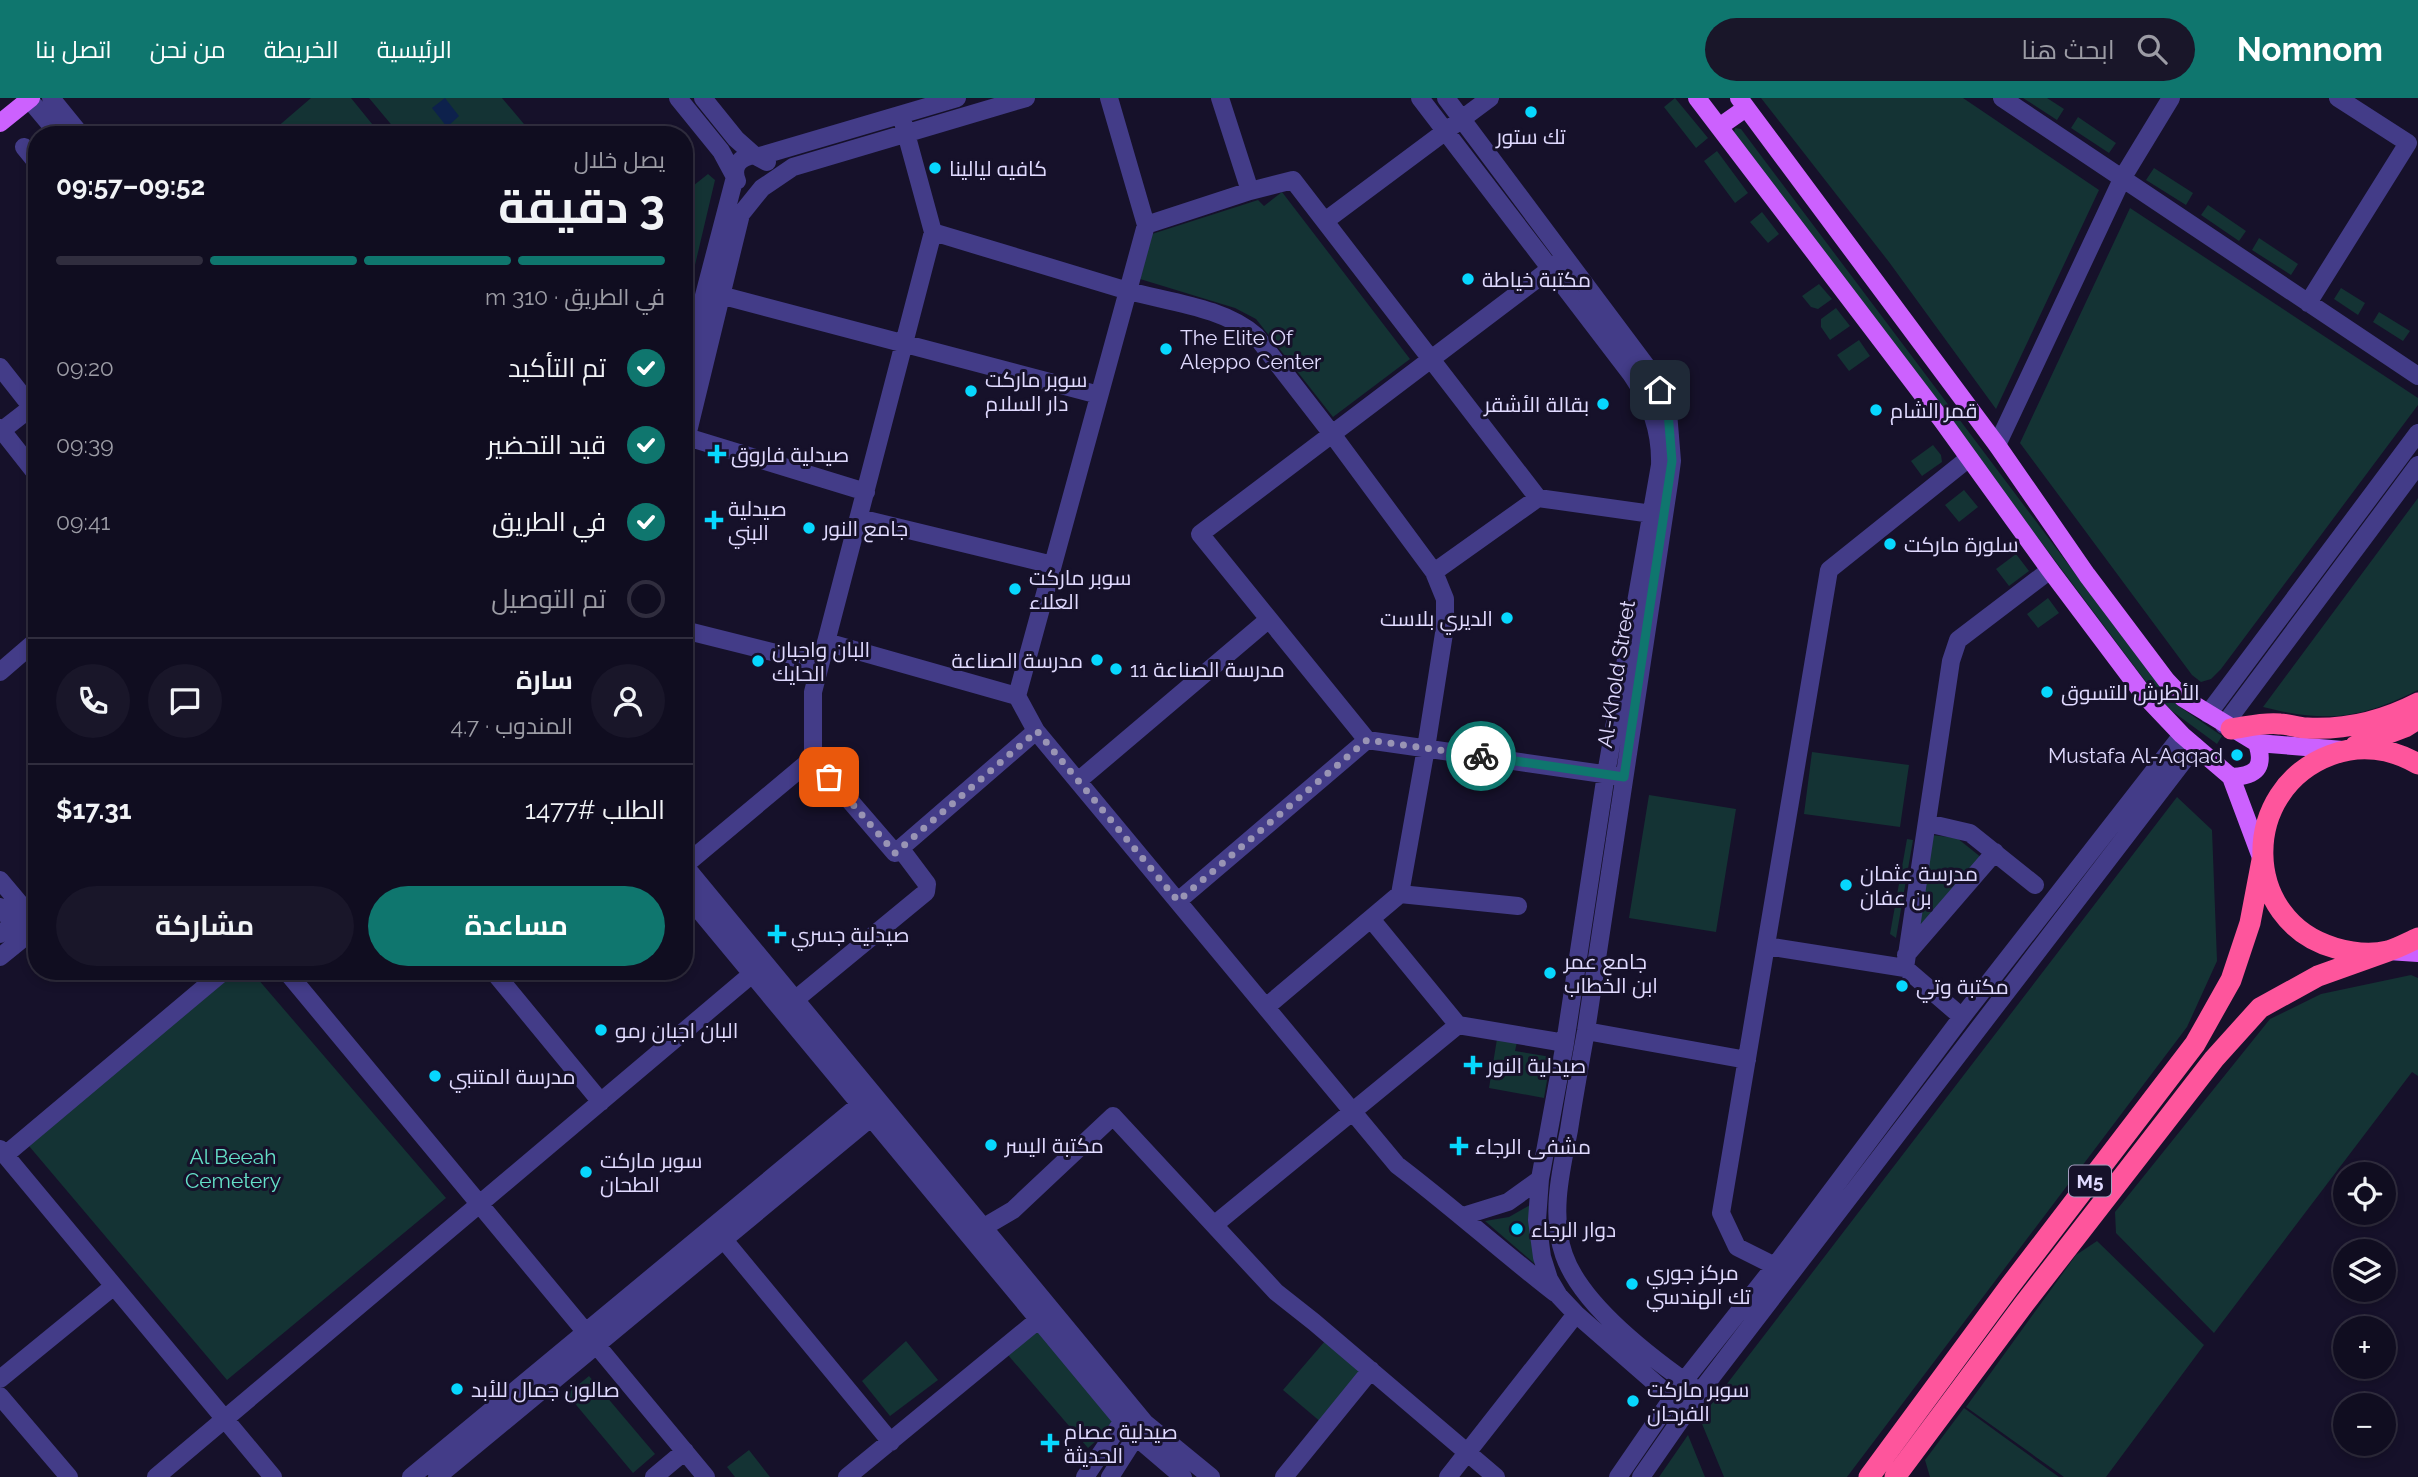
<!DOCTYPE html>
<html lang="ar">
<meta charset="utf-8">
<style>
body{margin:0;font-family:Raleway,Cairo,sans-serif;background:#191629;color:#f1f3f6;direction:rtl;height:100vh;display:flex;flex-direction:column;font-size:26px;white-space:nowrap}
*{box-sizing:border-box;margin:0}
p{font-size:23px;color:#9c9ca5}
.icon{flex:none;width:38px;height:38px;fill:none;stroke:currentColor;stroke-width:2;stroke-linecap:round;stroke-linejoin:round}
.map{position:relative;flex:1;overflow:hidden;direction:ltr}
.sheet{position:absolute;left:28px;top:28px;width:665px;height:854px;display:flex;flex-direction:column;background:#100d20;border-radius:28px;box-shadow:0 4px 10px #0003,0 0 0 2px #302d3e;direction:rtl}
.sheet>*{flex:none}
.tools{position:absolute;left:2333px;top:1064px;display:grid;gap:14px}
.tools a{display:grid;place-items:center;width:63px;height:63px;border-radius:50%;background:#100d20;box-shadow:0 4px 10px #0003,0 0 0 2px #302d3e;font-size:35px}
.pin{position:absolute;display:grid;place-items:center;width:60px;height:60px;color:#fff;margin:-30px;border-radius:14px;box-shadow:0 4px 10px #0006}
.courier{position:absolute;display:grid;place-items:center;width:70px;height:70px;margin:-35px;border:5px solid #0f766e;border-radius:50%;background:#fff;color:#222;box-shadow:0 2px 9px #0007}
.overview em{font-style:normal;font-weight:700}
.overview div{display:flex;flex-direction:column-reverse}
.overview{display:flex;align-items:center;justify-content:space-between;height:119px;padding:0 28px}
h1{font-size:46px;font-weight:700;line-height:52px}
.bar{display:grid;grid-template-columns:repeat(4,1fr);gap:10px 7px;align-content:center;height:84px;padding:0 28px}
.bar i{height:9px;border-radius:5px;background:#302d3e}
.bar .current{background:#0f766e}
.bar p{grid-column:span 4}
.line{display:flex;align-items:center;gap:18px;padding:0 28px;border-top:2px solid #302d3e}
.line div{flex:1}
.round{display:grid;place-items:center;flex:none;width:74px;height:74px;border-radius:37px;background:#191629}
ol{padding:0 28px;list-style:none}
li{display:flex;align-items:center;gap:21px;height:77px}
li p{margin-inline-start:auto}
li .icon{padding:7px;border-radius:50%;background:#0f766e;color:#fff;stroke-width:4}
li:last-child{color:#9c9ca5}
li i{width:38px;height:38px;border:4px solid #302d3e;border-radius:50%}
.action{display:flex;gap:14px;margin-top:auto;padding:14px 28px}
.action a{flex:1;height:80px;border-radius:42px;background:#0f766e;color:#fff;font-size:28px;font-weight:700;line-height:80px;text-align:center}
.action a+a{background:#191629;color:#f1f3f6}
header{display:flex;align-items:center;gap:42px;box-sizing:border-box;height:98px;padding:0 35px;background:#0f766e;color:#fff}
header strong{font-size:33px}
nav{display:flex;gap:38px;margin-inline-start:auto;font-size:24px}
.search{width:490px;height:63px;background:#191629;display:flex;align-items:center;gap:18px;box-sizing:border-box;padding:0 24px;border-radius:38px;color:#9c9ca5;font-size:26px}
.map>svg:first-child{display:block}
.green{fill:#143334}
.water{fill:#0d214c}
.lines{fill:none;stroke-linecap:round;stroke-linejoin:round}
.minor{stroke:#433c88;stroke-width:18}
.major{stroke:#cc61fe;stroke-width:18}
.highway{stroke:#fe559c;stroke-width:21}
.done{stroke:#9994b4;stroke-width:7;stroke-dasharray:0 12.6}
.route{stroke:#0f766e;stroke-width:9}
.poi-dot{fill:#07d7fe;stroke:#16112a;stroke-width:2.5}
.labels{text-anchor:middle;dominant-baseline:central;stroke-width:6;stroke-linejoin:round;paint-order:stroke}
.shield{fill:#16112a;stroke:#a39ebf;stroke-width:2}
.shield-label{font-size:19px;font-weight:bold;fill:#e0daff}
.poi-label{font-size:21px;fill:#e0daff;stroke:#16112a;text-anchor:start}
.street-label{font-size:21px;fill:#e0daff;stroke:#16112a}
.park-label{font-size:21px;fill:#64e0c8;stroke:#16112a}
</style>
<header>
<strong>Nomnom</strong>
<div class="search"><svg class="icon" aria-label="search" viewBox="0 0 24 24"><circle cx="10" cy="10" r="6"/><path d="M15 15l6 6"/></svg>ابحث هنا</div>
<nav><a>الرئيسية</a><a>الخريطة</a><a>من نحن</a><a>اتصل بنا</a></nav>
</header>
<div class="map">
<svg width="2418" height="1379" viewBox="0 0 2418 1379">
<rect width="100%" height="100%" fill="#16112a"/>
<path class="green" d="M311 0H351L381 37H268Z
M369 0H502L529 32 524 37H400Z
M1675 0 1708 40 1696 50 1664 9Z
M1761 0H1963L2099 92 1996 311 1889 164Z
M2023 0H2047L2064 11 2057 22Z
M2078 19 2116 45 2109 55 2071 30Z
M1735 30 1741 31 2159 587 2177 607 2222 638 2217 646 2172 613 2152 592 1734 35Z
M1717 53 1748 95 1735 105 1704 63Z
M2154 70 2193 95 2186 107 2146 82Z
M708 76 715 82 695 167 687 166 684 174V95Z
M1282 94 1410 261 1333 319 1256 221 1235 210 1140 181 1152 136 1258 102 1264 108Z
M2208 107 2246 133 2239 143 2201 117Z
M2130 110 2418 300V307L2221 571 2211 581 2201 584 2192 577 2020 345Z
M1762 114 1779 136 1768 145 1750 124Z
M2259 140 2298 166 2291 177 2252 152Z
M1819 186 1832 201 1818 211 1811 209 1802 198Z
M2341 190 2365 205 2358 217 2334 201Z
M1836 210 1850 228 1830 242 1821 229V221Z
M2379 214 2410 233 2403 243 2373 224Z
M1859 242 1870 258 1849 273 1837 257Z
M1933 347 1941 357 1942 364 1922 378 1911 363Z
M1964 392 1978 409 1959 424 1945 407Z
M2418 400V592C2360 621 2326 625 2263 609Z
M2016 456 2029 473 2009 488 1996 471Z
M2048 500 2059 515 2038 530 2027 516Z
M1812 654 1909 667 1900 729 1804 716Z
M1649 697 1736 711 1716 834 1629 820Z
M2177 699 2212 732 2217 863 2187 929 1847 1379H1724L1700 1321Z
M1932 737 1957 740 1982 760 1915 844Z
M1907 741 1913 742 1896 840 1890 836Z
M235 873H251L446 1100 227 1282 29 1048Z
M2411 877 2418 880V978L2412 974 2214 1235 2116 1135 2115 1114 2270 921 2321 896Z
M1497 941 1517 944 1515 953 1551 959 1544 1000 1489 990Z
M1530 1107 1538 1164 1535 1166 1485 1123 1509 1119Z
M2097 1143 2204 1247 2106 1379H2064L1966 1309 2076 1157Z
M1038 1231 1118 1324 1088 1350 1008 1257Z
M906 1243 938 1282 890 1318 862 1283Z
M1325 1243 1364 1276 1322 1325 1283 1292Z
M589 1278 655 1356 633 1375 567 1296Z
M1964 1310 2059 1379H1930L1925 1362Z
M1688 1337 1705 1379H1659Z
M749 1352 770 1379H735L727 1369Z"/>
<path class="water" d="M445 0 459 18 447 29 432 10Z"/>
<g class="lines">
<path class="minor" d="M28 0 59 37
M51 0 81 37
M678 0 721 53 735 79 684 274
M703 0 736 41 754 57 767 64
M1109 0 1146 127 1017 598 1036 633 1397 1067C1451 1108 1501 1153 1555 1195
M1220 0 1250 93
M1420 0 1631 276C1650 304 1661 332 1660 367L1606 676 1565 945 1540 1081 1537 1122 1542 1159 1549 1181 1559 1198 1576 1216 1686 1312
M1446 0 1647 269 1660 292 1668 314 1672 363 1669 385C1640 567 1615 750 1586 933 1580 966 1574 999 1569 1032 1561 1072 1550 1117 1564 1157 1582 1209 1655 1263 1700 1294
M2002 0 2418 278
M901 17 933 134 813 594V660L895 755 1036 633
M24 49 37 65
M760 58 957 0
M737 83C731 68 740 59 754 57
M1325 123 1490 0
M1146 127 1250 93 1293 82 1538 400 1652 416
M933 134C997 153 1061 173 1125 192 1167 204 1224 209 1256 238L1332 336 1434 474 1445 501V529L1426 650 1400 796 1266 909
M1558 165 1200 436 1367 642 1617 678
M720 197 1099 297
M2308 205 2408 45 2338 0
M0 269 37 316
M0 330 37 377
M0 334 32 309
M687 339 866 394
M1997 347 2123 79 2171 0
M684 350 741 116 762 90 793 69 1026 0
M859 420 1053 467
M1434 474 1538 400
M684 532 820 566
M826 544 1017 598
M0 574 37 542
M2208 616 2418 335
M2224 627 2418 367
M1078 683 1269 521
M1927 725 1970 735 2035 787
M684 767 1145 1325 1211 1379
M685 767 813 660
M0 782 27 814
M684 794 1136 1339 1183 1379
M1400 796 1518 808
M1178 803 1367 642
M0 809 13 825
M1371 821 1458 927 1565 945
M0 836 37 806
M1766 848 1905 870 1962 919
M1906 857 1995 754
M0 859 37 829
M1905 870 1951 563 1958 542 2050 472
M286 873 706 1379
M493 873 601 1004
M796 901 926 794 927 786 900 750
M1586 933 1747 962
M0 1051 273 1379
M5 1057 224 873
M1463 1118 1508 1104 1540 1081
M1214 1127 1458 927
M984 1129 1013 1112 1113 1018 1276 1194 1314 1224 1496 1379
M724 1142 891 1344
M1775 1168 1737 1149 1721 1115 1829 472 1969 360
M0 1281 114 1188
M0 1298 69 1379
M156 1379 752 876
M411 1379 869 999
M437 1379 879 1013
M654 1379 685 1353
M847 1379 1038 1222
M1085 1379 1128 1315
M1110 1379 1140 1332
M1284 1379 1371 1272
M1448 1379 1576 1216
M1618 1379 1684 1283 1775 1168 1962 919 2182 637
M1641 1379 1700 1294 2195 648"/>
<path class="major" d="M1697 0 1941 321 2050 472 2144 597 2182 637 2231 679 2262 762
M1739 0 1997 347 2087 477 2166 582 2183 600 2257 645 2343 652
M0 25 31 0
M1719 29 1746 10
M2231 679C2256 678 2265 670 2257 645
M2388 853 2418 855"/>
<path class="highway" d="M2231 631C2246 629 2264 624 2280 626 2289 626 2298 630 2307 630 2346 632 2383 623 2418 605
M2355 648 2405 629 2418 621
M2418 666C2391 650 2360 646 2331 657 2239 691 2240 823 2335 850 2352 855 2371 857 2388 853 2398 850 2409 844 2418 840
M1869 1379 2009 1189 2195 946 2231 882 2250 825 2262 762
M1895 1379 2024 1206 2214 961 2260 910 2318 878 2388 853"/>
</g>
<g class="lines">
<path class="done" d="M829 679 895 755 1037 633 1178 803 1367 642 1481 658"/>
<path class="route" d="M1481 658 1624 679 1672 363 1668 314 1660 292"/>
</g>
<g class="poi-dot">
<circle cx="1531" cy="14" r="7"/>
<circle cx="935" cy="70" r="7"/>
<circle cx="1468" cy="181" r="7"/>
<circle cx="1166" cy="251" r="7"/>
<circle cx="971" cy="293" r="7"/>
<circle cx="1603" cy="306" r="7"/>
<circle cx="1876" cy="312" r="7"/>
<path d="M713.5 345.5h7v7h7v7h-7v7h-7v-7h-7v-7h7z"/>
<path d="M710.5 411.5h7v7h7v7h-7v7h-7v-7h-7v-7h7z"/>
<circle cx="809" cy="430" r="7"/>
<circle cx="1890" cy="446" r="7"/>
<circle cx="1015" cy="491" r="7"/>
<circle cx="1507" cy="520" r="7"/>
<circle cx="1097" cy="562" r="7"/>
<circle cx="758" cy="563" r="7"/>
<circle cx="1116" cy="571" r="7"/>
<circle cx="2047" cy="594" r="7"/>
<circle cx="2237" cy="657" r="7"/>
<circle cx="1846" cy="787" r="7"/>
<path d="M773.5 825.5h7v7h7v7h-7v7h-7v-7h-7v-7h7z"/>
<circle cx="1550" cy="875" r="7"/>
<circle cx="1902" cy="888" r="7"/>
<circle cx="601" cy="932" r="7"/>
<path d="M1469.5 956.5h7v7h7v7h-7v7h-7v-7h-7v-7h7z"/>
<circle cx="435" cy="978" r="7"/>
<circle cx="991" cy="1047" r="7"/>
<path d="M1455.5 1037.5h7v7h7v7h-7v7h-7v-7h-7v-7h7z"/>
<circle cx="586" cy="1074" r="7"/>
<circle cx="1517" cy="1131" r="7"/>
<circle cx="1632" cy="1186" r="7"/>
<circle cx="457" cy="1291" r="7"/>
<circle cx="1633" cy="1303" r="7"/>
<path d="M1046.5 1334.5h7v7h7v7h-7v7h-7v-7h-7v-7h7z"/>
</g>
<g class="labels">
<rect class="shield" x="2069" y="1067.5" width="42" height="31" rx="5"/>
<g class="shield-label">
<text x="2090" y="1083">M5</text>
</g>
<g class="poi-label">
<text x="1531" y="38" text-anchor="middle">تك ستور</text>
<text x="949" y="70">كافيه ليالينا</text>
<text x="1482" y="181">مكتبة خياطة</text>
<text x="1180" y="239">The Elite Of<tspan x="1180" dy="24">Aleppo Center</tspan></text>
<text x="985" y="281">سوبر ماركت<tspan x="985" dy="24">دار السلام</tspan></text>
<text x="1589" y="306" text-anchor="end">بقالة الأشقر</text>
<text x="1890" y="312">قمر الشام</text>
<text x="731" y="356">صيدلية فاروق</text>
<text x="728" y="410">صيدلية<tspan x="728" dy="24">البني</tspan></text>
<text x="823" y="430">جامع النور</text>
<text x="1904" y="446">سلورة ماركت</text>
<text x="1029" y="479">سوبر ماركت<tspan x="1029" dy="24">العلاء</tspan></text>
<text x="1493" y="520" text-anchor="end">الديري بلاست</text>
<text x="772" y="551">البان واجبان<tspan x="772" dy="24">الحايك</tspan></text>
<text x="1083" y="562" text-anchor="end">مدرسة الصناعة</text>
<text x="1130" y="571">مدرسة الصناعة 11</text>
<text x="2061" y="594">الأطرش للتسوق</text>
<text x="2223" y="657" text-anchor="end">Mustafa Al-Aqqad</text>
<text x="1860" y="775">مدرسة عثمان<tspan x="1860" dy="24">بن عفان</tspan></text>
<text x="791" y="836">صيدلية جسري</text>
<text x="1564" y="863">جامع عمر<tspan x="1564" dy="24">ابن الخطاب</tspan></text>
<text x="1916" y="888">مكتبة وتي</text>
<text x="615" y="932">البان اجبان رمو</text>
<text x="1487" y="967">صيدلية النور</text>
<text x="449" y="978">مدرسة المتنبي</text>
<text x="1005" y="1047">مكتبة اليسر</text>
<text x="1475" y="1048">مشفى الرجاء</text>
<text x="600" y="1062">سوبر ماركت<tspan x="600" dy="24">الطحان</tspan></text>
<text x="1531" y="1131">دوار الرجاء</text>
<text x="1646" y="1174">مركز جوري<tspan x="1646" dy="24">تك الهندسي</tspan></text>
<text x="471" y="1291">صالون جمال للأبد</text>
<text x="1647" y="1291">سوبر ماركت<tspan x="1647" dy="24">الفرحان</tspan></text>
<text x="1064" y="1333">صيدلية عصام<tspan x="1064" dy="24">الحديثة</tspan></text>
</g>
<g class="street-label">
<text transform="translate(1616 576) rotate(-81)">Al-Khold Street</text>
</g>
<g class="park-label">
<text x="233" y="1058">Al Beeah<tspan x="233" dy="24">Cemetery</tspan></text>
</g>
</g>
</svg>
<div class="tools">
<a><svg class="icon" aria-label="locate" viewBox="0 0 24 24"><circle cx="12" cy="12" r="6"/><path d="M12 2v4M12 18v4M2 12h4M18 12h4"/></svg></a>
<a><svg class="icon" aria-label="layers" viewBox="0 0 24 24"><path d="M12 4l9 5-9 5-9-5zM3 14l9 5 9-5"/></svg></a>
<a>+</a>
<a>−</a>
</div>
<div class="pin" style="left:829px;top:679px;background:#ea580c"><svg class="icon" aria-label="bag" viewBox="0 0 24 24"><path d="M5 8h14l-1 12H6zM9 8a3 3 0 0 1 6 0"/></svg></div>
<div class="pin" style="left:1660px;top:292px;background:#1f2937"><svg class="icon" aria-label="home" viewBox="0 0 24 24"><path d="M3 11l9-7 9 7M6 9v11h12V9"/></svg></div>
<div class="courier" style="left:1481px;top:658px"><svg class="icon" aria-label="bike" viewBox="0 0 24 24"><circle cx="6" cy="16" r="4"/><circle cx="18" cy="16" r="4"/><path d="M6 16l4-8h5l3 8M10 8l3 8H6M13 5h3"/></svg></div>
<section class="sheet">
<div class="overview"><div><h1>3 دقيقة</h1><p>يصل خلال</p></div><em>09:52–09:57</em></div>
<div class="bar"><i class="current"></i><i class="current"></i><i class="current"></i><i></i><p>في الطريق · 310 m</p></div>
<ol>
<li><svg class="icon" aria-label="check" viewBox="0 0 24 24"><path d="M5 12l5 5 9-10"/></svg>تم التأكيد<p>09:20</p></li>
<li><svg class="icon" aria-label="check" viewBox="0 0 24 24"><path d="M5 12l5 5 9-10"/></svg>قيد التحضير<p>09:39</p></li>
<li><svg class="icon" aria-label="check" viewBox="0 0 24 24"><path d="M5 12l5 5 9-10"/></svg>في الطريق<p>09:41</p></li>
<li><i></i>تم التوصيل</li>
</ol>
<div class="line" style="height:126px"><a class="round"><svg class="icon" aria-label="person" viewBox="0 0 24 24"><circle cx="12" cy="8" r="4"/><path d="M4 21q1-7 8-7t8 7"/></svg></a><div><b>سارة</b><p>المندوب · 4.7</p></div><a class="round"><svg class="icon" aria-label="chat" viewBox="0 0 24 24"><path d="M4 5h16v11H9l-5 4z"/></svg></a><a class="round"><svg class="icon" aria-label="phone" viewBox="0 0 24 24"><path d="M5 4h4l2 5-3 2q2 4 5 5l2-3 5 2v4C11 20 4 13 5 4z"/></svg></a></div>
<div class="line" style="height:91px"><div>الطلب #1477</div><b>$17.31</b></div>
<div class="action"><a>مساعدة</a><a>مشاركة</a></div>
</section>
</div>
